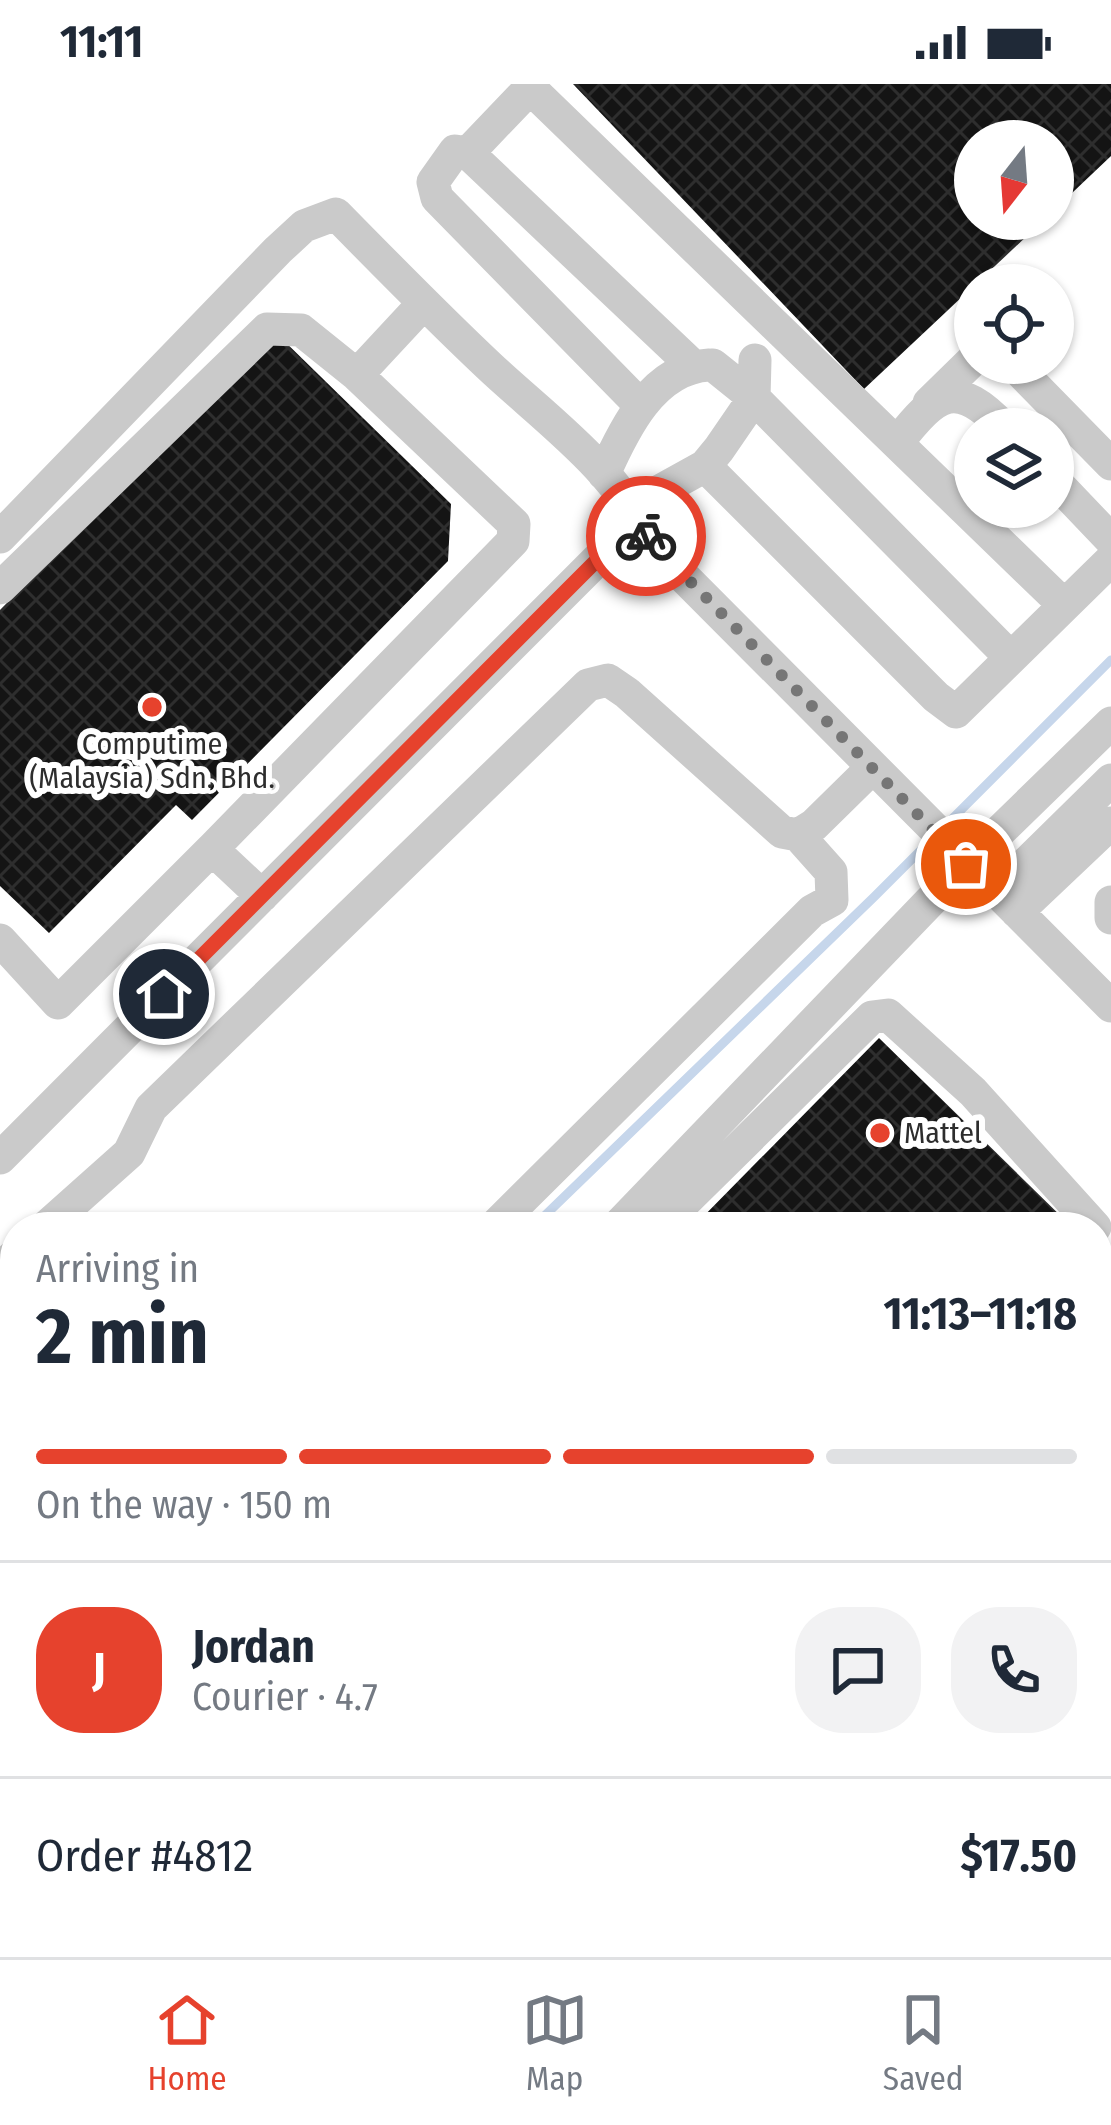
<!DOCTYPE html>
<meta charset="utf-8">
<style>
body{margin:0;font-family:"Fira Sans Condensed",sans-serif;background:#f2f2f3;color:#1f2937;height:100vh;display:flex;flex-direction:column;font-size:45px;white-space:nowrap}
*{box-sizing:border-box;margin:0}
p{font-size:39px;color:#747a83}
.icon{flex:none;width:66px;height:66px;fill:none;stroke:currentColor;stroke-width:2;stroke-linecap:round;stroke-linejoin:round}
.map{position:relative;flex:1;overflow:hidden}
.details{position:absolute;left:0px;top:1128px;width:1113px;height:747px;display:flex;flex-direction:column;background:#fff;border-radius:48px 48px 0 0;box-shadow:0 3px 9px #0004}
.details>*{flex:none}
.needle{width:78px;rotate:197deg}
.tools{position:absolute;left:954px;top:36px;display:grid;gap:24px}
.tools a{display:grid;place-items:center;width:120px;height:120px;border-radius:50%;background:#fff;box-shadow:0 3px 9px #0004;font-size:60px}
.pin{position:absolute;display:grid;place-items:center;width:102px;height:102px;color:#fff;margin:-51px;border:6px solid #fff;border-radius:50%;box-shadow:0 3px 12px #0007}
.courier{position:absolute;display:grid;place-items:center;width:120px;height:120px;margin:-60px;border:9px solid #e6422d;border-radius:50%;background:#fff;color:#222;box-shadow:0 3px 15px #0007}
.overview em{font-style:normal;font-weight:700}
.overview div{display:flex;flex-direction:column-reverse}
.overview{display:flex;align-items:center;justify-content:space-between;height:204px;padding:0 36px}
h1{font-size:78px;font-weight:700;line-height:90px}
.bar{display:grid;grid-template-columns:repeat(4,1fr);gap:18px 12px;align-content:center;height:144px;padding:0 36px}
.bar i{height:15px;border-radius:9px;background:#e0e1e3}
.bar .selected{background:#e6422d}
.bar p{grid-column:span 4}
.line{display:flex;align-items:center;gap:30px;padding:0 36px;border-top:3px solid #e0e1e3}
.line div{flex:1}
.round{display:grid;place-items:center;flex:none;width:126px;height:126px;border-radius:48px;background:#f2f2f3}
.status{display:flex;justify-content:space-between;align-items:center;height:84px;padding:0 60px;background:#fff;direction:ltr}
.status svg{height:33px;fill:currentColor}
.dock{display:flex;justify-content:space-around;align-items:center;height:168px;border-top:3px solid #e0e1e3;background:#fff;font-size:33px;color:#747a83}
.dock a{display:grid;justify-items:center;gap:6px}
.dock .selected{color:#e6422d}
.map>svg:first-child{display:block}
.lines{fill:none;stroke-linecap:round;stroke-linejoin:round}
.stream{stroke:#c6d6eb;stroke-width:9}
.building{fill:url(#building-cross-hatch)}
.minor{stroke:#cacaca;stroke-width:33}
.done{stroke:#767676;stroke-width:12;stroke-dasharray:0 21.6}
.route{stroke:#e6422d;stroke-width:15}
.poi-dot{fill:#e6422d;stroke:#fff;stroke-width:4.5}
.labels{text-anchor:middle;dominant-baseline:central;stroke-width:12;stroke-linejoin:round;paint-order:stroke}
.poi-label{font-size:30px;fill:#2d2d2d;stroke:#fff}
</style>
<div class="status"><b>11:11</b><svg viewBox="0 0 49 12"><path d="M0 12V9h3v3zM5 12V6h3v6zM10 12V3h3v9zM15 12V0h3v12zM26 1h20v11H26zM47 4h2v5h-2z"/></svg></div>
<div class="map">
<svg width="1111" height="1873" viewBox="0 0 1111 1873">
<defs>
<pattern id="building-cross-hatch" width="8" height="8" patternUnits="userSpaceOnUse" patternTransform="scale(3)"><rect width="8" height="8" fill="#141414"/><path d="M0 0l8 8M0 8l8-8" fill="none" stroke="#2e2e2e"/></pattern>
</defs>
<rect width="100%" height="100%" fill="#fff"/>
<g class="lines">
<path class="stream" d="M533 1143 874 813 1111 576
M0 1659 15 1645
M0 1679 15 1695
M166 1860 177 1873"/>
</g>
<path class="building" d="M573 0H1111V72L1053 127V57H975V135H1045L864 305Z
M275 248 451 420 448 477 192 736 176 721 49 849 0 802V526Z
M879 954 1072 1143H693Z
M1098 1168 1111 1181V1244L1098 1258Z
M1098 1607 1111 1620V1873H799L812 1860H1098Z
M343 1860H626L613 1873H356Z"/>
<g class="lines">
<path class="minor" d="M530 4 1064 521
M468 69 530 4 528 0
M1012 279 1111 380
M713 281 754 314 1011 574
M357 291 423 220
M929 319 975 274
M641 322 437 114 433 98 455 67 468 69 693 282
M897 359C937 308 956 293 1005 345
M705 382 936 613 956 628 1111 476
M604 390C624 345 653 284 709 281
M1053 395 1111 456
M0 453 278 166 304 142 336 130C386 181 436 232 488 281 544 334 619 386 649 458L1111 922
M0 504 267 245 301 246 357 291 514 440 513 457 212 765
M798 751 814 741 871 685
M997 808 1111 696
M1111 818V834
M1017 828 1111 739
M0 856 58 919 212 765 262 812
M0 1074 610 463 649 413 705 382 719 365 754 314 755 276
M46 1143 129 1069 151 1024 588 601 608 596 627 609 782 748 798 751 831 788 832 816 812 827 494 1143
M617 1143 966 780 1111 639
M659 1143 872 933 888 931 973 1008 1095 1143
M0 1185 15 1171
M0 1363 15 1379
M1098 1437 1111 1424
M0 1466 15 1449
M1111 1500 1101 1528 1111 1538
M0 1501 15 1518
M1098 1563 1111 1570
M0 1598 15 1597
M282 1860 295 1873
M665 1873 678 1860
M754 1873 767 1860"/>
</g>
<g class="lines">
<path class="done" d="M646 452 966 780"/>
<path class="route" d="M164 910 610 463 636 427 646 452"/>
</g>
<g class="poi-dot">
<circle cx="152" cy="623" r="12"/>
<circle cx="880" cy="1049" r="12"/>
</g>
<g class="labels">
<g class="poi-label">
<text x="152" y="660">Computime<tspan x="152" dy="34">(Malaysia) Sdn. Bhd.</tspan></text>
<text x="904" y="1049" text-anchor="start">Mattel</text>
</g>
</g>
</svg>
<div class="tools">
<a><svg class="needle" viewBox="-14 -14 28 28"><path d="M0-13l5 13h-10z" fill="#e53935"/><path d="M0 13l5-13h-10z" fill="#747a83"/></svg></a>
<a><svg class="icon" aria-label="locate" viewBox="0 0 24 24"><circle cx="12" cy="12" r="6"/><path d="M12 2v4M12 18v4M2 12h4M18 12h4"/></svg></a>
<a><svg class="icon" aria-label="layers" viewBox="0 0 24 24"><path d="M12 4l9 5-9 5-9-5zM3 14l9 5 9-5"/></svg></a>
</div>
<div class="pin" style="left:966px;top:780px;background:#ea580c"><svg class="icon" aria-label="bag" viewBox="0 0 24 24"><path d="M5 8h14l-1 12H6zM9 8a3 3 0 0 1 6 0"/></svg></div>
<div class="pin" style="left:164px;top:910px;background:#1f2937"><svg class="icon" aria-label="home" viewBox="0 0 24 24"><path d="M3 11l9-7 9 7M6 9v11h12V9"/></svg></div>
<div class="courier" style="left:646px;top:452px"><svg class="icon" aria-label="bike" viewBox="0 0 24 24"><circle cx="6" cy="16" r="4"/><circle cx="18" cy="16" r="4"/><path d="M6 16l4-8h5l3 8M10 8l3 8H6M13 5h3"/></svg></div>
<section class="details">
<div class="overview"><div><h1>2 min</h1><p>Arriving in</p></div><em>11:13–11:18</em></div>
<div class="bar"><i class="selected"></i><i class="selected"></i><i class="selected"></i><i></i><p>On the way · 150 m</p></div>
<div class="line" style="height:216px"><b class="round" style="background:#e6422d;color:#fff">J</b><div><b>Jordan</b><p>Courier · 4.7</p></div><a class="round"><svg class="icon" aria-label="chat" viewBox="0 0 24 24"><path d="M4 5h16v11H9l-5 4z"/></svg></a><a class="round"><svg class="icon" aria-label="phone" viewBox="0 0 24 24"><path d="M5 4h4l2 5-3 2q2 4 5 5l2-3 5 2v4C11 20 4 13 5 4z"/></svg></a></div>
<div class="line" style="height:156px"><div>Order #4812</div><b>$17.50</b></div>
</section>
</div>
<nav class="dock">
<a class="selected"><svg class="icon" aria-label="home" viewBox="0 0 24 24"><path d="M3 11l9-7 9 7M6 9v11h12V9"/></svg>Home</a>
<a><svg class="icon" aria-label="map" viewBox="0 0 24 24"><path d="M3 6l6-2 6 2 6-2v14l-6 2-6-2-6 2zM9 4v14M15 6v14"/></svg>Map</a>
<a><svg class="icon" aria-label="saved" viewBox="0 0 24 24"><path d="M7 4h10v16l-5-4-5 4z"/></svg>Saved</a>
</nav>
